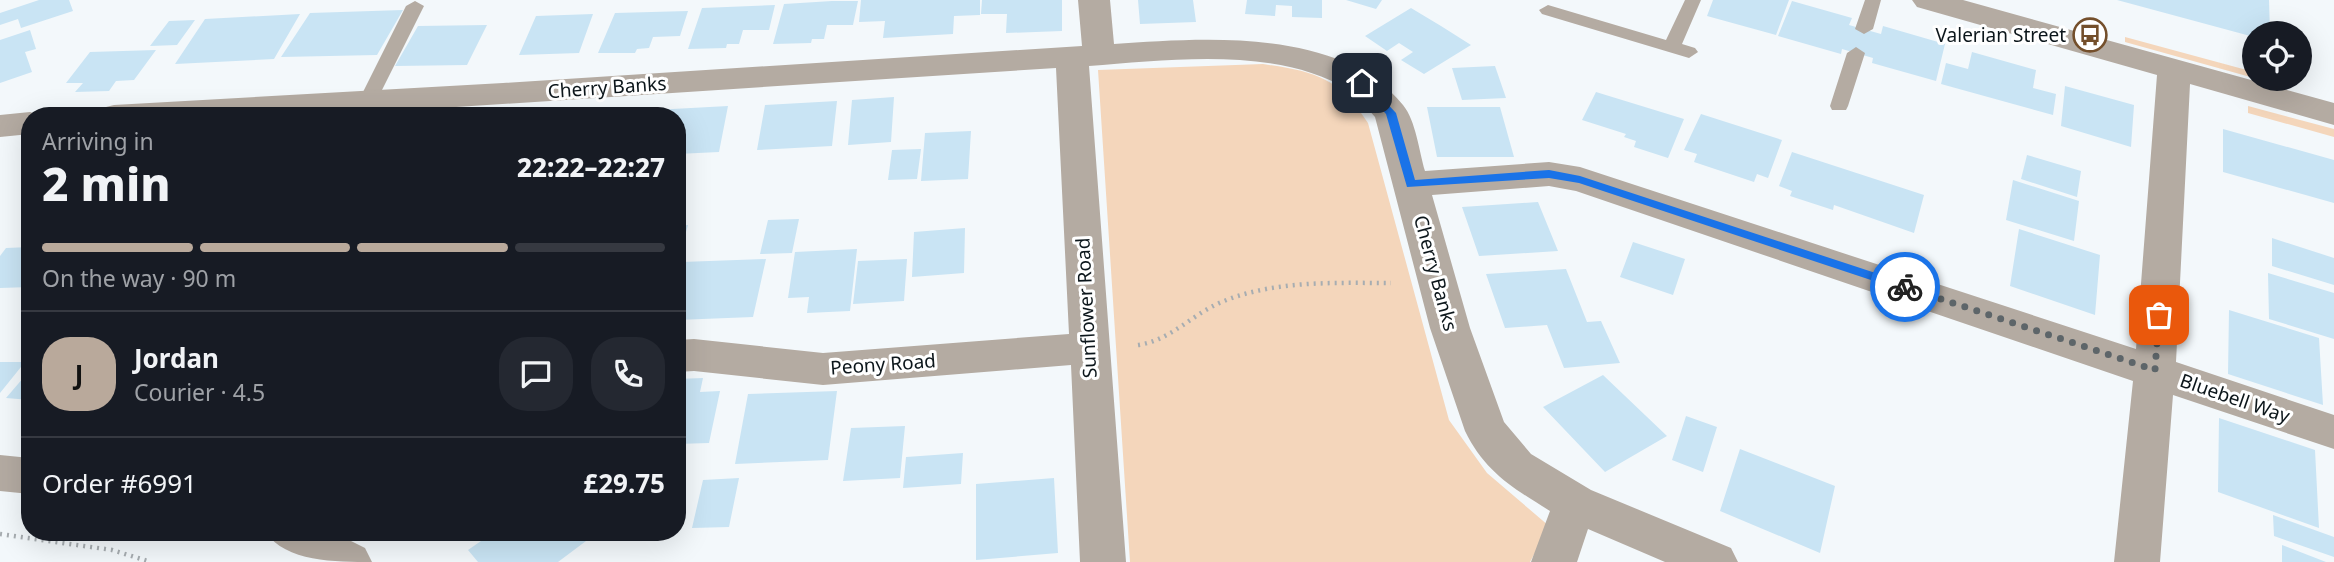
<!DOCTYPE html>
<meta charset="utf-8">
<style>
body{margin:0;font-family:"Noto Sans",sans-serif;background:#242831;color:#f1f3f6;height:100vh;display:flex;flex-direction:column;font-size:26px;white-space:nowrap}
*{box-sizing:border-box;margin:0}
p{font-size:23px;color:#9ea1a6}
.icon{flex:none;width:38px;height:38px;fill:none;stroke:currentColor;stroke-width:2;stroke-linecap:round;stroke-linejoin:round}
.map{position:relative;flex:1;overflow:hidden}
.panel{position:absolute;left:21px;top:107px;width:665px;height:434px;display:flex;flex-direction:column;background:#171b24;border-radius:28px;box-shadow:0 7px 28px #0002}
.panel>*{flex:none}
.controls{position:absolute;left:2242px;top:21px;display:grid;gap:14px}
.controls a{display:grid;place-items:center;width:70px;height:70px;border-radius:50%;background:#171b24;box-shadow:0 7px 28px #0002;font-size:35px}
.pin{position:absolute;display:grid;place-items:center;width:60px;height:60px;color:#fff;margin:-30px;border-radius:14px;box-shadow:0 4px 10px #0006}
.courier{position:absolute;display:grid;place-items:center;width:70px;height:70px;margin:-35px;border:5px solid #1a73e8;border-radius:50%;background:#fff;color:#222;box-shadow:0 2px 9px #0007}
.head em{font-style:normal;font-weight:800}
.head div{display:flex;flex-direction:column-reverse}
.head{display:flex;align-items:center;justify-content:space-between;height:119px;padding:0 21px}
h1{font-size:46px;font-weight:800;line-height:52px}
.bar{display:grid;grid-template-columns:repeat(4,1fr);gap:10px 7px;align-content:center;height:84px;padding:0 21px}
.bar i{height:9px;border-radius:5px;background:#363941}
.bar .on{background:#b9a99b}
.bar p{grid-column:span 4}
.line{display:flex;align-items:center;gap:18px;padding:0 21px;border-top:2px solid #363941}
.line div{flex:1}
.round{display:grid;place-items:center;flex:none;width:74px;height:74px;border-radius:28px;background:#242831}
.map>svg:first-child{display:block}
.green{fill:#f4d6bb}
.building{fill:#c9e4f4}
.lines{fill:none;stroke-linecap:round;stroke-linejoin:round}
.path{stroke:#a7adb1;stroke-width:4.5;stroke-dasharray:2 5;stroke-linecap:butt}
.lane{fill:#b4aba2;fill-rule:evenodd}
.street{fill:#b4aba2;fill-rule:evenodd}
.route{fill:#1a73e8}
.done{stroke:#5d6569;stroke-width:7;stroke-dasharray:0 12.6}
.labels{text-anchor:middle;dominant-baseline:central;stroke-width:6;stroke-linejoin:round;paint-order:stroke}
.poi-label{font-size:19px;fill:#0c161b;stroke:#fff;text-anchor:end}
.street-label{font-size:19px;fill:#0c161b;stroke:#fff}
</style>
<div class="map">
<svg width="2334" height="562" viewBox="0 0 2334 562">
<rect width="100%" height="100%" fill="#f3f8fb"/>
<path class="green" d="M2125 37 2254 72V78L2125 42Z
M1263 64C1315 72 1337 76 1368 123L1449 420 1487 473 1549 526 1530 562H1130L1098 70Z
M2248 106 2334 129V137L2248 113Z"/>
<path class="building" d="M39 0H69L73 11 21 28 18 19 0 25V13Z
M861 0H980V15L954 16 953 34 883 38 885 21 859 22Z
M982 0H1062V31L1006 33 1007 14H981Z
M1138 0H1193L1196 22 1140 24Z
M1247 0H1322V18L1292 17V6L1276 5 1275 16 1245 14Z
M1346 0H1382L1376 9Z
M1713 0H1789L1776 35 1707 16Z
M2117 0H2269L2270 33H2254V37Z
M832 1H858L853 25H827L824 39H812L811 43 773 44 784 4Z
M1792 1 1852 18 1849 25 1881 34 1883 26 1945 44 1936 81 1872 63 1873 58 1842 49 1841 54 1778 36Z
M775 5 769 30H743L739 44H727L726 48 688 49 702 8Z
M1411 8 1441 26 1471 45 1424 74 1401 60 1413 52 1399 43 1387 51 1365 36Z
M403 10 377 55 281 57 310 13Z
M688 11 680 36 653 37 649 48 637 49 635 53H598L615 13Z
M300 14 274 59 175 64 205 19Z
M593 14 579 53 519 55 536 16Z
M195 20 177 45 150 46 169 21Z
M487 25 467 65 395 66 418 26Z
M30 30 36 49 25 52 32 72 0 83V40Z
M156 50 134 80 116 81 109 91 75 92 83 83H66L90 52Z
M1972 52 2036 70 2033 88 2056 94 2053 115 1941 84 1946 63 1968 69Z
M1495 66 1506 98 1462 100 1452 68Z
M2065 86 2134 105 2131 147 2061 126Z
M1596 92 1684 119 1668 158 1634 147 1636 141 1624 137 1626 134 1582 120Z
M894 97 891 142 848 145 852 100Z
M837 101 832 146 757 150 765 105Z
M728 106 719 152 677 154V116H653L654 110Z
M1427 107H1500L1514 157H1437Z
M1701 114 1782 140 1768 178 1757 174 1754 182 1694 162 1697 154 1684 150Z
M2223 129 2334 160V203L2223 172Z
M971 131 968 179 921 181 925 133Z
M921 149 917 179 888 180 892 150Z
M1792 152 1924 195 1914 233 1834 205 1833 210 1790 196 1792 191 1779 186Z
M2027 155 2081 171 2077 197 2021 179Z
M2013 180 2079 201 2074 241 2006 220Z
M1538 202 1558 251 1479 256 1462 207Z
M799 219 792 253 760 254 768 220Z
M688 225 678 260H677V226Z
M965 228 964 273 912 277 914 232Z
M2019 229 2100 255 2095 315 2010 286Z
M2272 238 2334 258V285L2272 266Z
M1633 242 1685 259 1673 295 1620 277Z
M30 247V287L0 288V256L6 248Z
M857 249 850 311 807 313 809 297 788 298 795 252Z
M766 259 753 317 677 320V278L682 262Z
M907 259 904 301 853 304 858 261Z
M1566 269 1587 322 1601 321 1620 363 1564 368 1547 325 1505 328 1486 274Z
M2268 273 2334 293V339L2269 319Z
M2229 310 2319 338 2323 405 2228 374Z
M0 362H25L0 393Z
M30 370V400L6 398Z
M1603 375 1667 436 1605 472 1543 407Z
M703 378 700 392 720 391 709 443 677 444V379Z
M837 391 828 460 735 464 748 394Z
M1686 416 1717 427 1703 472 1672 460Z
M2219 418 2315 450 2319 528 2218 492Z
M905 426 900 478 843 481 851 428Z
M1740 449 1835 486 1820 553 1720 511Z
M963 453 961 484 903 488 906 457Z
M739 478 729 527 692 528 703 480Z
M1054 478 1058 553 976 560V484Z
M2273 515 2334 537V557L2274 536Z
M494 532H577L586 541 558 562H478L468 550Z
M2282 545 2326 562H2282Z"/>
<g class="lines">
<path class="path" d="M1138 345C1172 340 1193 313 1224 301 1276 280 1336 283 1391 283
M0 534 112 550 151 562"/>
<path class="lane" d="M1685 0H1701L1682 44 1695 48 1698 52 1689 58 1542 14 1539 10 1548 5 1666 40Z
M1865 0H1881L1873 29 1864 34 1855 29Z
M415 1 424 6 377 100 374 104H362L359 100 406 6Z
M1856 47 1865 53 1848 106 1846 110H1832L1830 106 1847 53Z"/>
<path class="street" d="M1078 0H1110L1114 44C1204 38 1340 27 1403 105 1416 121 1419 151 1425 171L1549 162 1580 167 2136 349 2157 75 1917 7 1912 0H1963L2334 103V125L2190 84 2176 362 2334 415V449L2173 395 2160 562H2114L2133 381 1576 191 1549 186 1432 195 1470 328 1504 422 1531 454 1591 490 1731 548 1738 562H1665L1588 529 1577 562H1531L1550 511C1513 488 1485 472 1465 431L1430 328 1375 117C1367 108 1358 96 1349 90 1276 46 1170 60 1089 66L1126 562H1080L1071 365 823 385 694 371 677 372V340L694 339 823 353 1069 334 1056 68 318 116H97L102 108 114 105 503 83 1082 46Z
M30 112 42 116H30V134L0 137V115Z
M0 455 30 458V494L0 491Z
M266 532H333L365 548 372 562C336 562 285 562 266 532Z"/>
</g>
<path class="route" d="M1359 80H1365L1396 113 1415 180 1549 170 1580 176 1909 284 1911 287 1909 290H1901L1579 183 1549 178 1407 187 1386 114 1359 85Z"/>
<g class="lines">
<path class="done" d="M1905 287 2155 370 2159 315"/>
</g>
<defs>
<symbol id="bus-ring" viewBox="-11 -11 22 22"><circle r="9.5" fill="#fff" stroke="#744f2b" stroke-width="1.5"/><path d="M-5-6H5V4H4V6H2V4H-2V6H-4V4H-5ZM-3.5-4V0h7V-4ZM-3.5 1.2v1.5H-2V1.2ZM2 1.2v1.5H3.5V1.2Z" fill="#744f2b"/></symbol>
</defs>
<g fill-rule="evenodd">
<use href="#bus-ring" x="2071" y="16" width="38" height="38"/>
</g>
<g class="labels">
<g class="poi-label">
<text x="2066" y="35">Valerian Street</text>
</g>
<g class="street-label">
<text transform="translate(607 87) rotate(-4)">Cherry Banks</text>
<text transform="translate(1436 273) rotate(75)">Cherry Banks</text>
<text transform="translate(1086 308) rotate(-93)">Sunflower Road</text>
<text transform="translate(883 364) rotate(-4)">Peony Road</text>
<text transform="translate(2235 398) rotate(19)">Bluebell Way</text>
</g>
</g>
</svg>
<div class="controls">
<a><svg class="icon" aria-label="locate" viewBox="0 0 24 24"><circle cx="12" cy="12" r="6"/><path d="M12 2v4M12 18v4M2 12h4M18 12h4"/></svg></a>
</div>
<div class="pin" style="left:2159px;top:315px;background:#ea580c"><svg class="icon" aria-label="bag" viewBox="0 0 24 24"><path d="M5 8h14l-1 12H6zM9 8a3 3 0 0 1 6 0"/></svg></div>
<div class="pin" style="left:1362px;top:83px;background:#1f2937"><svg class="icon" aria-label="home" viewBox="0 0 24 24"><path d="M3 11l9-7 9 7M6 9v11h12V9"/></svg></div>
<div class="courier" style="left:1905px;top:287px"><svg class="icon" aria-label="bike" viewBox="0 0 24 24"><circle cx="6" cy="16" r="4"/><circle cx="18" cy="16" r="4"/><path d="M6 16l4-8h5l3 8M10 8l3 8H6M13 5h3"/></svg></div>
<section class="panel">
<div class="head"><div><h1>2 min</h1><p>Arriving in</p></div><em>22:22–22:27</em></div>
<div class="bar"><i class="on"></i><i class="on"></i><i class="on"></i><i></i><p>On the way · 90 m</p></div>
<div class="line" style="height:126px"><b class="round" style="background:#b9a99b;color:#111">J</b><div><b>Jordan</b><p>Courier · 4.5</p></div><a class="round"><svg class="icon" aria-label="chat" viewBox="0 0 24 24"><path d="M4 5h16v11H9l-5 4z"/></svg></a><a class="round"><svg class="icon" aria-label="phone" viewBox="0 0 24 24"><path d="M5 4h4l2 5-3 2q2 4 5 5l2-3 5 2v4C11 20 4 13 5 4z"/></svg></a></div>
<div class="line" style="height:91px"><div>Order #6991</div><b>£29.75</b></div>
</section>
</div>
